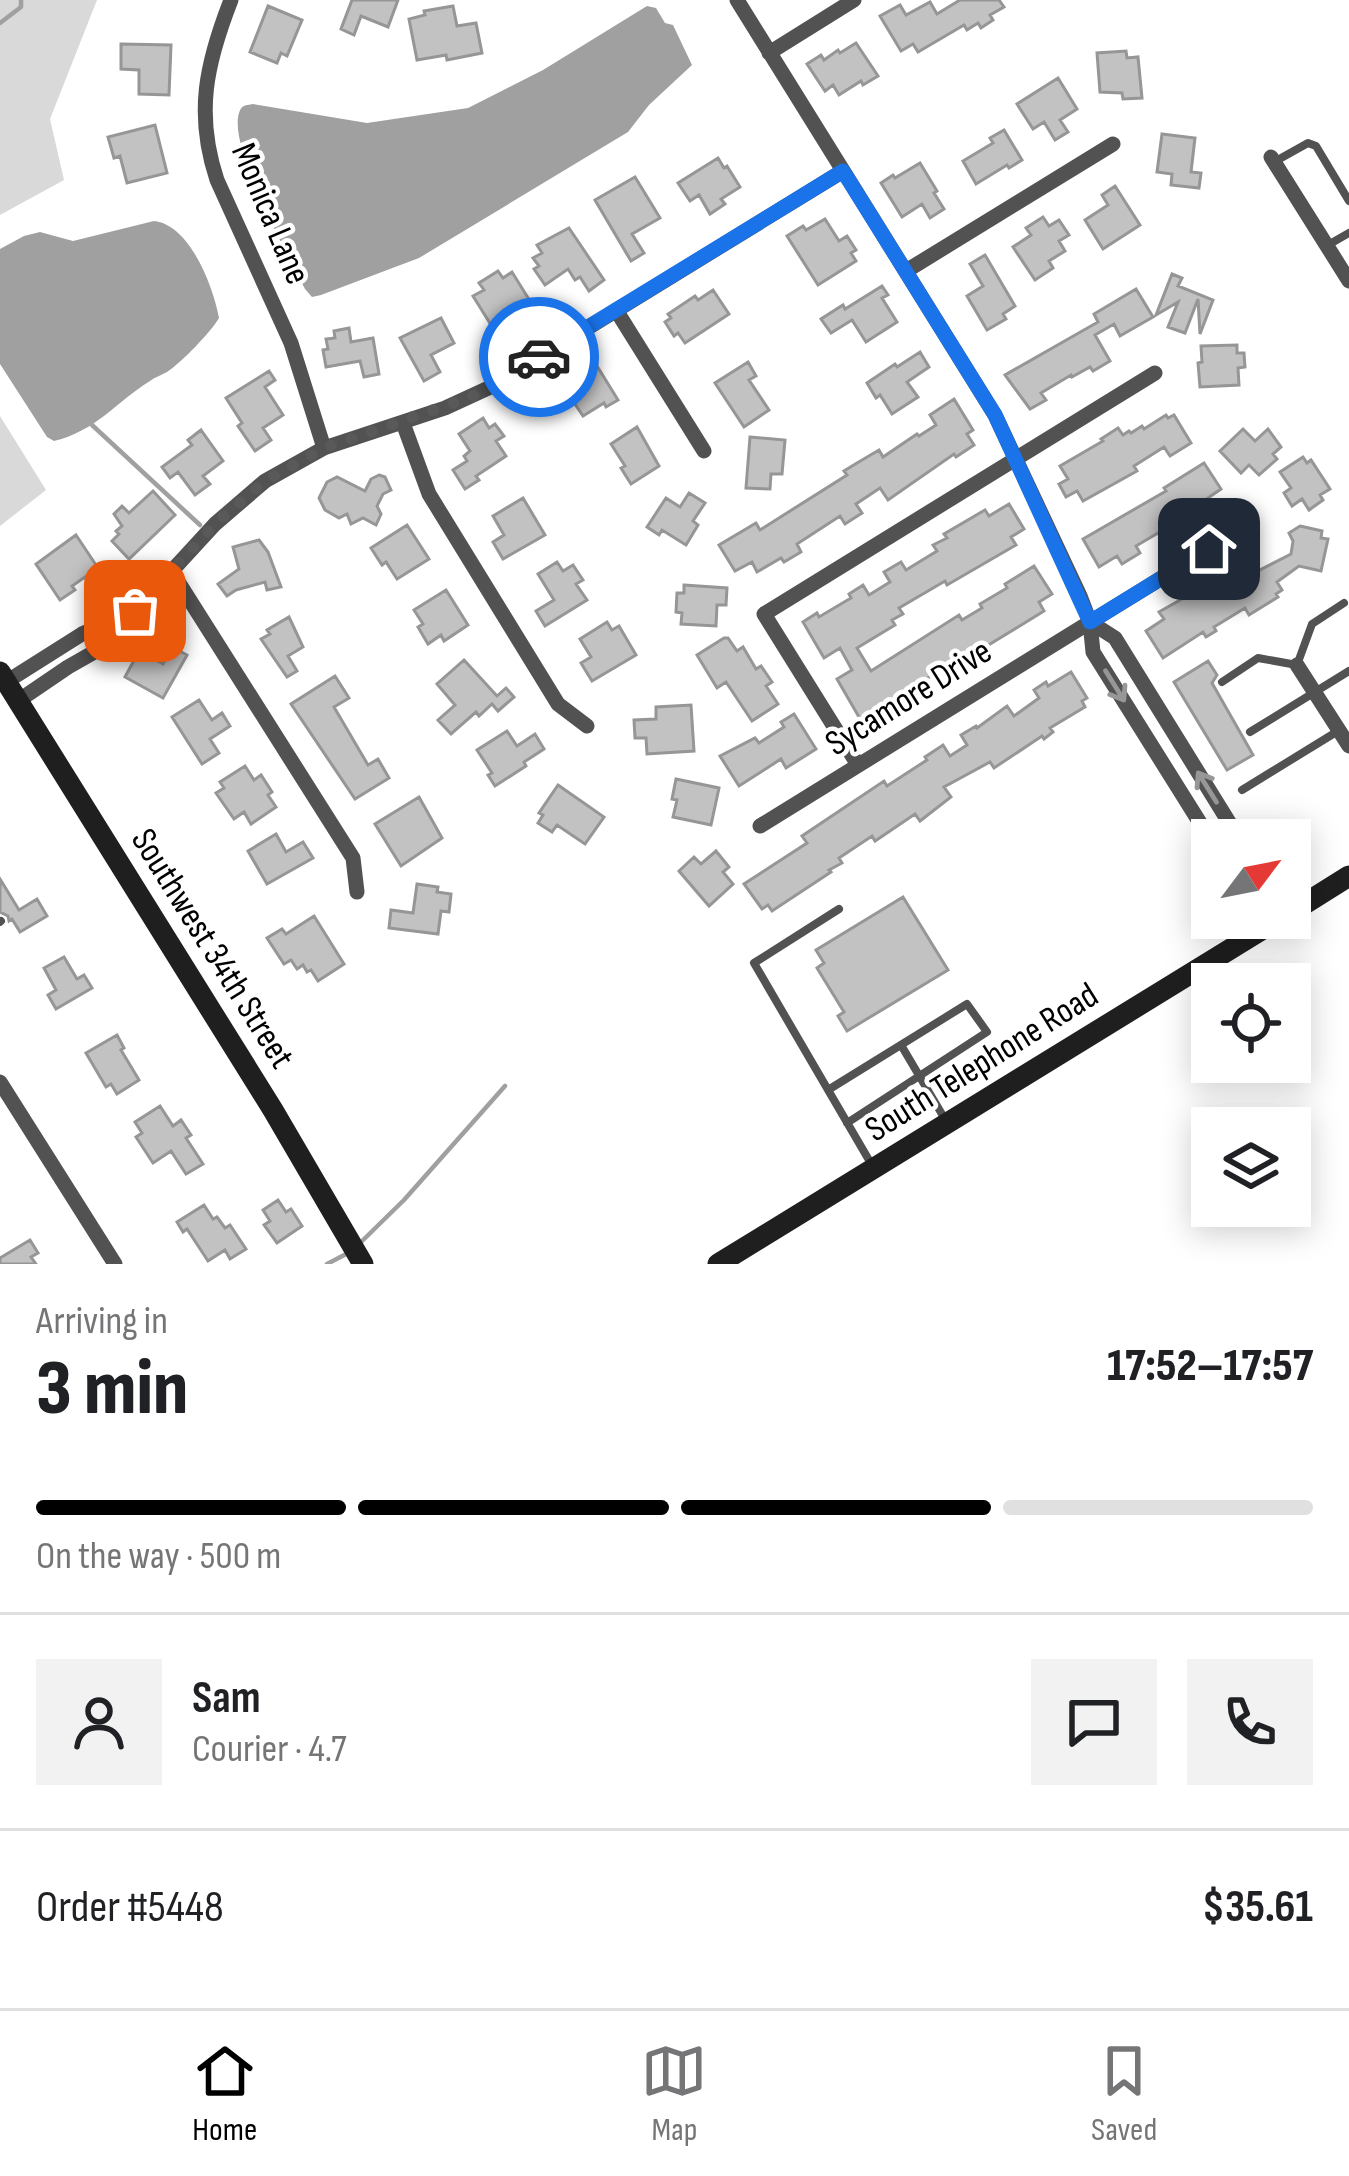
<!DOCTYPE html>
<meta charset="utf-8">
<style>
body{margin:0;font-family:"Sofia Sans Condensed",sans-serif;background:#f2f2f2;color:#202124;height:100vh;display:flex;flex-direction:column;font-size:45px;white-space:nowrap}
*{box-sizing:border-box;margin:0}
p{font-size:39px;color:#757577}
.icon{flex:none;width:66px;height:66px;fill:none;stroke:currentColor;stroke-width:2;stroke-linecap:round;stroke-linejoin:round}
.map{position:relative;height:1264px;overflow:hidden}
.drawer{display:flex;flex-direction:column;background:#fff;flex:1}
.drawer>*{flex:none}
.needle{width:78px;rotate:58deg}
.buttons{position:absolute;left:1191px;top:819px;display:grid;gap:24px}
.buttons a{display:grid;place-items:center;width:120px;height:120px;border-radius:0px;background:#fff;box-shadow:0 6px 30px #0003;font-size:60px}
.pin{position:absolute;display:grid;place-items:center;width:102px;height:102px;color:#fff;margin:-51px;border-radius:24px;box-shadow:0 6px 18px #0006}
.courier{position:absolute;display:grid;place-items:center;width:120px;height:120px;margin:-60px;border:9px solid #1a73e8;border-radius:50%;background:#fff;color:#222;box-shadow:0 3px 15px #0007}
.overview em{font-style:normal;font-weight:800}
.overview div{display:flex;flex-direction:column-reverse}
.overview{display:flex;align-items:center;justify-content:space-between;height:204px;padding:0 36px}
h1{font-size:78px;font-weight:800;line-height:90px}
.bar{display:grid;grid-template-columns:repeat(4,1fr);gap:18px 12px;align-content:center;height:144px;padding:0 36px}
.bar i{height:15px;border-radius:9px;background:#e0e0e0}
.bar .active{background:#000}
.bar p{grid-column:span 4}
.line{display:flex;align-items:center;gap:30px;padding:0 36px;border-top:3px solid #e0e0e0}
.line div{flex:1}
.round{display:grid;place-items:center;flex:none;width:126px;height:126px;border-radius:0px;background:#f2f2f2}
.tabs{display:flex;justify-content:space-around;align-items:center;height:168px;border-top:3px solid #e0e0e0;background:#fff;font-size:33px;color:#757577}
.tabs a{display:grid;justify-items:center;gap:6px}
.tabs .active{color:#000}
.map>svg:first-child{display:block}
.green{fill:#d9d9d9}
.water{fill:#a0a0a0}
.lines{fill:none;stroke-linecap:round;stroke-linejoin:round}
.stream{stroke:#a0a0a0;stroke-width:4.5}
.building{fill:#c2c2c2;stroke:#969696;stroke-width:3}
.lane{stroke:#525252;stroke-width:8}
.street{stroke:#525252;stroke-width:15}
.secondary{stroke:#1f1f1f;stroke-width:21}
.oneway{stroke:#979797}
.done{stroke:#595959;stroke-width:12;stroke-dasharray:0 21.6}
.route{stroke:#1a73e8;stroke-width:15}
.labels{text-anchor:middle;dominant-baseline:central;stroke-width:9;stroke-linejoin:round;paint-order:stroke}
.street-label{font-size:36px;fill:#000;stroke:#fff}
</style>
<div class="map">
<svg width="1349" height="1264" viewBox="0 0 1349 1264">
<rect width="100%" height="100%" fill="#fff"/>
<path class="green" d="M0 0H97L50 119 64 180 0 215Z
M0 416 46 490 0 526Z"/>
<path class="water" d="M647 6 656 8 665 23 673 25 692 65 649 105 628 132 419 258 321 295 312 297 305 289C288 256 228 147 239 113 242 104 245 106 253 104L367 123 468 108 543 70Z
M154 221C190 225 213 286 219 318 211 332 181 363 167 372 162 375 155 377 150 381 116 402 96 431 54 441L47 437 0 364V249L24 236 40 232 73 241Z"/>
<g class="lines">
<path class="stream" d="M0 23 21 7V0
M92 425 200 525
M358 1245 404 1200 505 1086
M327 1264 350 1252"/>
</g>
<path class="building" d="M352 0H398L388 27 361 16 354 35 341 29Z
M960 0H999L1004 7 990 15 993 20 981 28 978 23 967 30 964 25 918 52 913 44 901 51 880 16 900 5 906 15 930 2 937 14Z
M268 6 302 20 287 56 281 53 277 63 250 52Z
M453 6 457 26 476 23 482 53 447 60 446 55 417 60 409 19 425 15 424 11Z
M856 43 878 76 863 85 861 81 839 95 833 85 825 91 807 64 821 55 824 60 838 50 840 53Z
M121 44 171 45 169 95 139 94V70L121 69Z
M1126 51 1127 58 1138 57 1142 98 1123 99 1122 93 1100 92 1097 53Z
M1058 78 1077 109 1060 120 1068 132 1055 140 1044 122 1033 129 1017 104Z
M155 125 167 173 127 183 120 156 114 158 108 137Z
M1004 130 1022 160 1009 168 1007 165 976 184 963 161 993 143 990 138Z
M1162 134 1195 138 1191 172 1201 173 1199 188 1171 185 1172 174 1157 172Z
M718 158 724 168 727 166 740 187 721 199 725 204 710 214 699 195 690 201 678 183Z
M920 163 937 191 934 193 944 209 930 218 922 204 902 217 881 183 893 175 895 178Z
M635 177 660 218 632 234 644 253 631 261 595 200Z
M1115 186 1140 225 1103 249 1085 220 1108 205 1102 195Z
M1043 217 1049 226 1059 220 1069 235 1059 241 1065 251 1049 261 1053 268 1035 280 1013 247 1031 235 1026 228Z
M825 219 839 241 847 236 856 250 851 253 856 261 818 285 787 236 803 226 806 230Z
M569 228 604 280 589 291 580 277 575 280 568 269 545 285 534 269 539 266 533 258 542 253 537 245Z
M985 255 1015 306 1003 314 1006 319 987 330 967 296 983 286 970 264Z
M498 271 503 278 512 272 530 301 505 316 515 332 501 341 473 296 484 290 479 283Z
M1172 274 1182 278 1178 286 1213 300 1200 334 1198 299 1185 333 1168 327 1178 302 1156 315Z
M882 286 888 295 882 298 897 322 866 342 852 320 831 333 821 319 843 305 845 309Z
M1136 289 1153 317 1120 336 1114 324 1095 335 1110 361 1093 371 1090 367 1072 377 1071 375 1041 393 1046 400 1030 409 1005 375 1098 322 1094 314Z
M713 290 729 314 685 343 678 333 674 336 665 322 671 318 668 314 695 296 698 300Z
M441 318 454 343 431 355 440 372 424 381 400 338Z
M349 328 351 342 373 338 379 374 364 377 360 361 326 367 323 350 328 349 326 339 335 338 334 331Z
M1237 345V353H1244L1245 367 1238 368 1239 385 1200 387 1198 363 1202 362 1201 346Z
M920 352 929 367 907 382 918 397 892 414 880 395 876 398 867 383 895 364 897 367Z
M589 353 618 400 606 407 604 403 583 416 573 401 579 398 564 374 577 365 575 362Z
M748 362 756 376 749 380 769 410 744 427 715 383Z
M269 371 275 380 265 387 283 415 263 428 271 440 255 451 238 426 242 423 226 398Z
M954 399 973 430 967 434 974 445 956 457 954 454 888 500 880 488 856 504 862 513 845 524 840 516 797 544 801 552 784 562 781 558 757 572 752 562 735 571 719 545 756 523 760 530 847 475 844 471 857 463 879 450 883 457 917 434 919 436 936 425 930 415Z
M1166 415 1168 418 1174 415 1191 443 1170 456 1164 447 1134 466 1137 471 1083 501 1077 491 1066 497 1059 484 1068 479 1060 466 1103 441 1101 439 1118 428 1123 435 1129 431 1131 433 1142 426 1144 429Z
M483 418 489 428 495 424 504 436 496 441 506 456 476 476 479 480 465 489 453 470 467 461 464 456 470 451 459 434Z
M637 427 659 466 631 484 621 468 625 466 611 444Z
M1243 429 1255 441 1268 429 1281 447 1273 454 1277 459 1259 475 1249 465 1241 473 1220 451Z
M201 430 223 461 203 476 210 484 195 495 178 472 170 478 162 467 192 445 188 440Z
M750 437 785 440 782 474H771L770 489 746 488Z
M1303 457 1307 463 1311 460 1330 489 1320 495 1323 500 1309 510 1302 499 1292 506 1284 493 1291 488 1280 472Z
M1204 463 1221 489 1202 502 1207 509 1163 541 1158 533 1136 546 1140 553 1122 564 1117 556 1099 567 1083 539 1166 491 1164 488Z
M379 475 385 477 391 490 383 494 377 506 381 514 376 525 363 518 351 524 347 514 339 518 325 510 319 498 327 482 337 477 365 491 371 479Z
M153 491 175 515 129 559 112 541 119 534 116 531 122 526 114 514 122 506 129 513Z
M689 493 705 503 693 521 698 525 686 545 662 530 659 535 647 527 666 498 680 507Z
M523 498 545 535 503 559 493 542 504 535 493 516Z
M1009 504 1024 529 1011 537 1016 545 947 585 945 581 899 608 903 614 892 620 895 625 857 648 871 671 959 615 962 620 982 608 980 604 1007 588 1005 584 1034 566 1052 594 1039 602 1044 611 946 671 944 668 920 683 923 688 905 698 902 693 873 711 877 716 863 724 837 679 852 670 840 648 824 658 803 622 817 613 819 617 851 598 849 594 863 585 869 595 890 582 884 572 901 562 906 570 937 551 933 545 947 538 944 534 985 510 989 516Z
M407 525 429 559 397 579 386 562 382 565 371 548Z
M1300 526 1322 531 1321 538 1328 539 1321 571 1299 566 1277 582 1282 590 1276 594 1278 597 1249 615 1245 608 1214 627 1216 631 1206 637 1203 632 1163 658 1146 631 1164 619 1159 612 1196 591 1197 593 1238 566 1246 577 1291 554 1293 541 1289 533Z
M76 535 98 568 72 586 75 590 60 600 36 564Z
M259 540 268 552 281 587 267 590 265 582 236 590 227 596 218 584 239 569 233 547Z
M557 562 563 571 573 565 583 580 576 584 587 600 545 626 536 611 554 600 538 574Z
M684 585 727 588 726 605H717L716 626 681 624 682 613 676 612 677 593H684Z
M446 590 468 625 444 641 441 635 428 644 418 627 423 624 414 610Z
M289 617 303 647 288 656 297 671 287 677 261 639 270 634 267 630Z
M607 622 612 630 619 626 636 655 592 681 581 663 591 657 580 639Z
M724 638H728L737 651 743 647 756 669 761 666 772 682 766 686 778 704 752 721 726 682 717 688 697 655Z
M172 647 187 655 163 698 125 677 139 651 163 664Z
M464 660 497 696 506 688 514 697 498 711 492 704 479 716 476 712 451 734 438 720 455 705 437 684Z
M1208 661 1217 675 1212 683 1253 755 1227 770 1174 682Z
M1071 672 1087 698 1082 701 1085 707 1050 728 1053 732 1044 739 1042 736 994 768 990 762 944 787 951 797 920 821 915 814 875 841 872 836 839 858 842 863 829 870 831 872 772 911 768 905 762 909 744 884 807 843 802 836 884 781 887 786 927 760 925 757 943 745 950 756 967 745 961 735 976 726 977 728 1007 706 1014 716 1039 698 1034 690 1046 682 1048 686Z
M335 676 349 698 334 707 368 765 378 759 389 778 355 799 291 704Z
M199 700 212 720 222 713 230 726 210 739 219 753 202 764 172 717Z
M691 705 694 751 647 754 646 738H635L634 720 656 719V707Z
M794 714 816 749 786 768 781 759 739 786 720 756 755 738 759 743 784 727 781 722Z
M507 731 517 746 535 734 544 749 524 762 526 766 495 786 488 775 492 773 477 750Z
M245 766 254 780 261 775 272 792 268 795 276 807 251 824 244 812 234 819 216 793 224 788 220 782Z
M676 779 719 788 711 825 673 817 677 800 672 799Z
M558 785 604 817 585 844 557 825 552 832 538 823 543 815 539 813Z
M419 797 442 838 401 866 375 824Z
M276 834 286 852 303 842 313 858 267 884 248 851Z
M716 851 729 867 723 872 733 884 709 906 679 871 694 857 701 864Z
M0 879 19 910 37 899 47 916 20 932 12 919 9 921 8 916 0 912Z
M417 884 438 887 437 892 451 894 449 912 441 911 438 934 389 928 391 910 413 913Z
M903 897 948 970 847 1031 838 1016 844 1012 817 968 824 963 816 950Z
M314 916 344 964 318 981 311 970 307 972 303 965 297 969 291 960 284 964 267 938 282 929 286 934Z
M64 957 77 979 84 975 92 988 56 1009 48 995 56 990 44 968Z
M117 1035 124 1048 121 1050 139 1080 117 1094 111 1084 106 1087 86 1053Z
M160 1106 173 1126 181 1120 191 1135 186 1138 203 1164 186 1174 171 1151 153 1163 136 1137 142 1133 135 1122Z
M278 1200 286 1212 291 1209 302 1226 277 1243 264 1225 270 1221 263 1210Z
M204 1205 213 1219 217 1217 225 1228 230 1225 246 1249 230 1259 225 1250 208 1261 187 1229 183 1232 177 1222Z
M30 1240 38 1253 31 1257 36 1264H0V1258Z"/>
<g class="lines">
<path class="lane" d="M1274 162 1308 143 1316 146 1349 201
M1328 245 1349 233
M1222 682 1258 658 1297 665 1312 624 1344 603
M1250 732 1349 671
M1242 790 1338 731
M839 909 754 963 873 1167
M0 922 1 921
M901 1045 946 1121
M828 1090 967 1004 987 1032 847 1123"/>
<path class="street" d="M231 0C206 64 195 114 217 180L291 343 324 448
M737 0 995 415 1080 596 1090 622 1093 652 1212 842
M769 53 854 0
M1271 157 1349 281
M906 271 1113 144
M616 310 704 451
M403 423 429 494 558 704 587 726
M172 572 353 858 357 892
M135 611 215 524 265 481 324 448 445 408 495 385 843 171
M1090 622 1115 638 1240 840
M1297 665 1349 746
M6 682 82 634 135 611 112 642 68 667 18 701
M858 765 764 614 1155 373
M760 826 1249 524
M0 1082 115 1264"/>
<path class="secondary" d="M0 672 273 1110 363 1264
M1290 913 1349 876
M718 1264 1281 918"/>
</g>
<defs><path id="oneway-shaft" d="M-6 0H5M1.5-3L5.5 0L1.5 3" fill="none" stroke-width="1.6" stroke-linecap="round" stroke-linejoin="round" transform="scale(3)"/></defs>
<g class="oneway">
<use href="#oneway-shaft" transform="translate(1115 686) rotate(58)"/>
<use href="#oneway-shaft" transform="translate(1207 787) rotate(-122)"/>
</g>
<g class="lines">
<path class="done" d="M135 611 215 524 265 481 324 448 471 397 539 357"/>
<path class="route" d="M539 357 843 171 995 415 1090 622 1209 549"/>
</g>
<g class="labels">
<g class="street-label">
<text transform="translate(270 214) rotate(67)">Monica Lane</text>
<text transform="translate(909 698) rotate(-32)">Sycamore Drive</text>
<text transform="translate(212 949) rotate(58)">Southwest 34th Street</text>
<text transform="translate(982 1063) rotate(-32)">South Telephone Road</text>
</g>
</g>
</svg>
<div class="buttons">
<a><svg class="needle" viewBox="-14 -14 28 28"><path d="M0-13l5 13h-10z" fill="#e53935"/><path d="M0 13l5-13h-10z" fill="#757577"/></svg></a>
<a><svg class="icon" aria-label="locate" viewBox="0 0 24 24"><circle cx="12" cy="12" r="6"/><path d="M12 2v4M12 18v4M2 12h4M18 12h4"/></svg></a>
<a><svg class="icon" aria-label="layers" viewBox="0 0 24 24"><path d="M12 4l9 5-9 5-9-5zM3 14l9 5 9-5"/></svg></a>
</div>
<div class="pin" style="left:135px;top:611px;background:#ea580c"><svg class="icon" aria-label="bag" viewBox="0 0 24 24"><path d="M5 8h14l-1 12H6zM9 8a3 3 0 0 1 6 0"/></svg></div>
<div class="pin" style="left:1209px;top:549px;background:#1f2937"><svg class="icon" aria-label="home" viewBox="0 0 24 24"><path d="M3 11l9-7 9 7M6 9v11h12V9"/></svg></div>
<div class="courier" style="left:539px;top:357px"><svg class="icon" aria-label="car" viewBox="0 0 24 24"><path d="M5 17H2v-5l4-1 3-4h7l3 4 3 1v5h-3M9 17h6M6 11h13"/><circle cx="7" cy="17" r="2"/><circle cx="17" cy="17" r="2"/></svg></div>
</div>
<section class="drawer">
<div class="overview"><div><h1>3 min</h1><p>Arriving in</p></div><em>17:52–17:57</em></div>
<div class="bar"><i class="active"></i><i class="active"></i><i class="active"></i><i></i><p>On the way · 500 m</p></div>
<div class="line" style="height:216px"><a class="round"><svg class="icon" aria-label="person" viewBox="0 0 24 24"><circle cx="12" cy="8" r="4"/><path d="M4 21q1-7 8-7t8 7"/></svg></a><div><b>Sam</b><p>Courier · 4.7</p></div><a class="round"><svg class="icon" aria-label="chat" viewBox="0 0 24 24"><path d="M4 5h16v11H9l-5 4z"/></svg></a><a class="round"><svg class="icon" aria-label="phone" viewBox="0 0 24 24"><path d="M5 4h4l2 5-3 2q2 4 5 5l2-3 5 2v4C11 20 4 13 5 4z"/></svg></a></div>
<div class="line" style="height:156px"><div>Order #5448</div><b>$35.61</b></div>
</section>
<nav class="tabs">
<a class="active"><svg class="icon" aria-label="home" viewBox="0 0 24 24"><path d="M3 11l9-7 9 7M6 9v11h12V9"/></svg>Home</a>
<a><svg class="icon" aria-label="map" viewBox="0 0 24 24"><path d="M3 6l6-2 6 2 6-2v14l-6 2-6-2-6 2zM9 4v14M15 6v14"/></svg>Map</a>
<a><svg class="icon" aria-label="saved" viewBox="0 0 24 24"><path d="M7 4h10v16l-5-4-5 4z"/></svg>Saved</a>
</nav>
